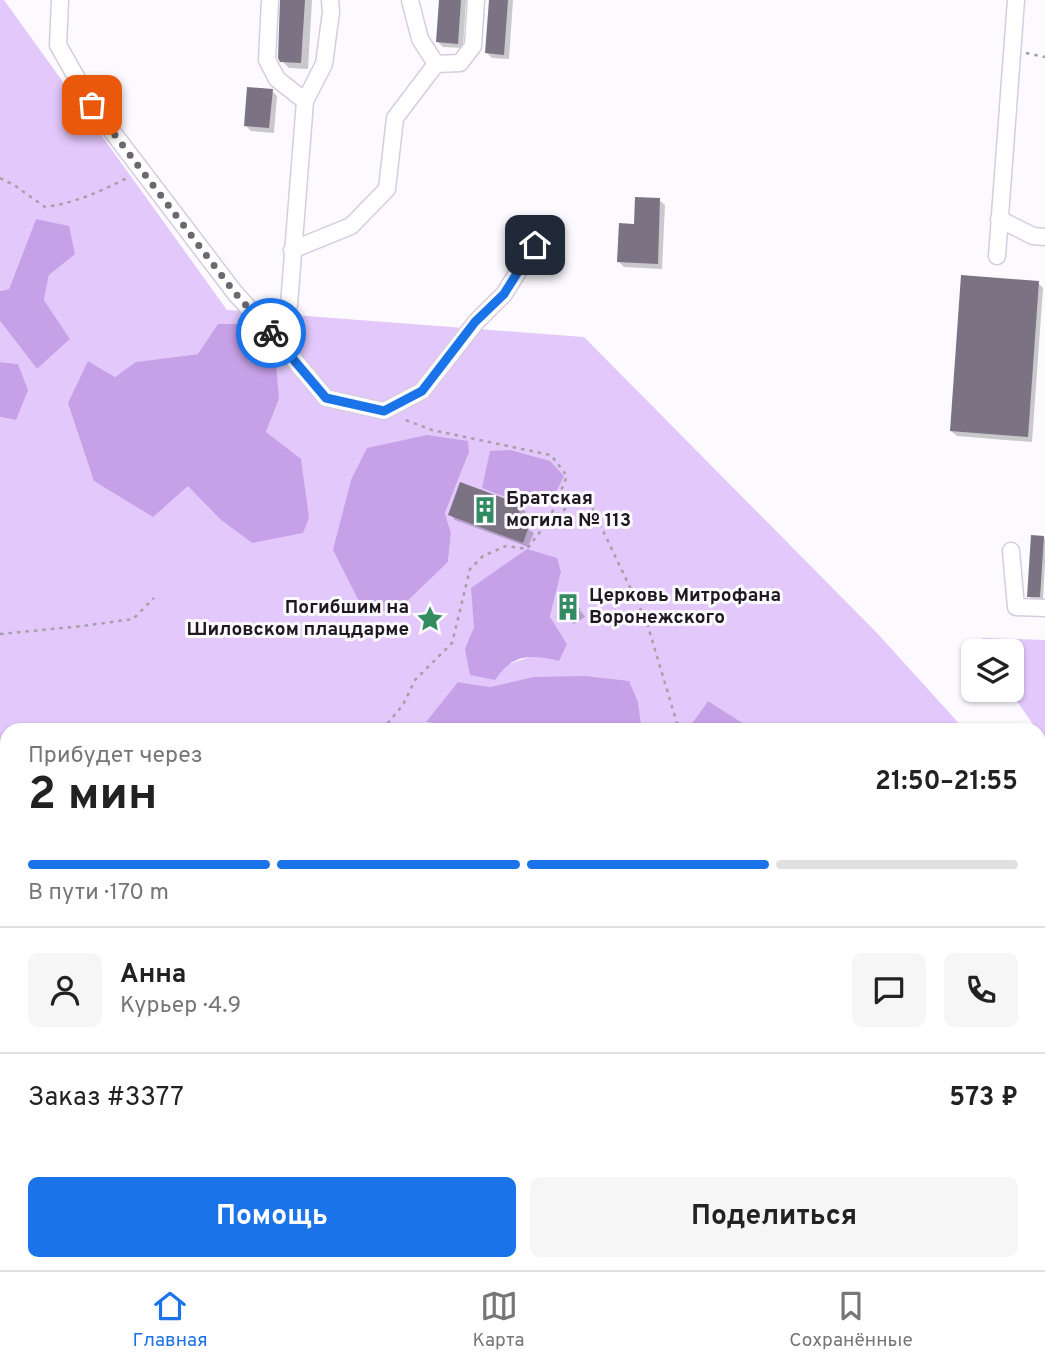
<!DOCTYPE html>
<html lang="ru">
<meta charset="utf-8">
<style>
body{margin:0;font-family:Overpass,sans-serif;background:#f6f6f6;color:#222;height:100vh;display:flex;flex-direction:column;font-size:26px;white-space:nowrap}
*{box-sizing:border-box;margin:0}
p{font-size:23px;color:#767676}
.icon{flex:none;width:38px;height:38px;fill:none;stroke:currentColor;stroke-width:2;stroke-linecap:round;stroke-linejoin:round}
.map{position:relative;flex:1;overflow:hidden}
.details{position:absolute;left:0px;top:723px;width:1046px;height:548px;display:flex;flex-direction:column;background:#fff;border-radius:21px 21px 0 0;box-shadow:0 2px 5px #0004}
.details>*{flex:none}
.controls{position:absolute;left:961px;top:639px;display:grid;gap:14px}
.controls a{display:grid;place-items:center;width:63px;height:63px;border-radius:10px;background:#fff;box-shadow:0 2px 5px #0004;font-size:35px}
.pin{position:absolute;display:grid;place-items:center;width:60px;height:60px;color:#fff;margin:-30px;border-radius:14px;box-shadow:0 4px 10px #0006}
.courier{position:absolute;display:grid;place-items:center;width:70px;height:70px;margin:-35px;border:5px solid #1a73e8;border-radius:50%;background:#fff;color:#222;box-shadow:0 2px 9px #0007}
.summary em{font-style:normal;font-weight:700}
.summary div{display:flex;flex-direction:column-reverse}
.summary{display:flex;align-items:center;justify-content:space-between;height:119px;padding:0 28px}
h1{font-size:46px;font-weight:700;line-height:52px}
.bar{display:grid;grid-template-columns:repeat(4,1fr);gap:10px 7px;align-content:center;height:84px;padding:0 28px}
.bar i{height:9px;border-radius:5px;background:#e0e0e0}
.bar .current{background:#1a73e8}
.bar p{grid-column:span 4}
.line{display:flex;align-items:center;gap:18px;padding:0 28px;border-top:2px solid #e0e0e0}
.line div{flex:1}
.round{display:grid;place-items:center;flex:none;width:74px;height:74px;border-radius:10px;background:#f6f6f6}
.button{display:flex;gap:14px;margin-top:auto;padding:14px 28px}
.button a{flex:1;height:80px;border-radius:10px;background:#1a73e8;color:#fff;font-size:28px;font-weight:700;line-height:80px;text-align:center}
.button a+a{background:#f6f6f6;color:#222}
.dock{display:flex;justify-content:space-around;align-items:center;height:98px;border-top:2px solid #e0e0e0;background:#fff;font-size:19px;color:#767676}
.dock a{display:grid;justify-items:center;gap:4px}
.dock .current{color:#1a73e8}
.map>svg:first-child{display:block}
.green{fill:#e3c8fb;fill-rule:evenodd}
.forest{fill:#c7a1e7}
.shadow{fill:#0003}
.building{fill:#7b7283}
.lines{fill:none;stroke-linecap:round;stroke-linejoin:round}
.minor-casing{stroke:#d6ccdf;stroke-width:19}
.path{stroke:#a4a1a6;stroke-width:2.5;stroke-dasharray:3.5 5;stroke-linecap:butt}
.minor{stroke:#fff;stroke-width:16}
.done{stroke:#6b686e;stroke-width:7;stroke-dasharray:0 12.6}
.route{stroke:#1a73e8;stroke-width:9}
.labels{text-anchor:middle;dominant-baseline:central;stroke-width:6;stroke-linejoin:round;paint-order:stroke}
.poi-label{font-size:19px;font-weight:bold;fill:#1d1920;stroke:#fcfafe;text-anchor:start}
</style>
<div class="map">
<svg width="1045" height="1270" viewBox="0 0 1045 1270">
<rect width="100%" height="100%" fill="#fcfafe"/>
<path class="green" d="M0 0H4L227 310 584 337 877 633 965 730H750L746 725 708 701 687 730H642L638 702 533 677 490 687 458 682 474 730H7V1005L0 1003V417L16 420 18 364 0 362V321L37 369 70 339 44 300 49 275 36 219 9 289 0 291ZM198 354 279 399 266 432 252 543C186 493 140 426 88 361L115 377 137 362ZM469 452 445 513 451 533 448 562 393 615ZM561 572 550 618 567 644 504 666 466 649 474 627Z
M982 638 1045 640V741L1040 730H1037L1009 690H1012V651H982Z
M1040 812 1045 817V1270H81L73 1264H1040Z"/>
<path class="forest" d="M36 219 69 226 75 254 49 275 44 300 70 339 37 369 0 321V291L9 289Z
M218 324H253L276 364 279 399 266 432 301 459 309 518 303 533 252 543 220 519 188 486 153 517 94 481 68 403 88 361 115 377 136 362 198 354Z
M0 362 18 364 28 390 16 420 0 417Z
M427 435 468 441 469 452 445 513 451 533 448 562 393 615 359 601 333 550 351 480 367 448Z
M510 450 550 461 564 476 550 504 521 503 482 488 490 451Z
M527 549 557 558 561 572 550 617 567 644 559 661C530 654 512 654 495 680L470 675 465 649 474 627 471 588Z
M585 676 629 681 638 702 642 730H474L473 727 426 722 458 682 490 687 533 677Z
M708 701 746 725 750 730H687Z
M0 1003 7 1005V1047L1 1055 7 1111V1264H73L81 1270H0Z"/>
<path class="shadow" d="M282 0H312L308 69 289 68 281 60Z
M441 0H466L463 48 443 47 438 42Z
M491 0H513L509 59 492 58 486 52Z
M272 91 277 96 274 133 251 131 245 125Z
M659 200 665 205 662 269 624 267 619 262 635 225Z
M1038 283 1043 288 1032 442 957 436 951 431Z
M521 507 526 512 521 525 534 533 528 547 455 520 450 514Z
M1043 537 1045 539V561L1043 600 1032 599 1029 596Z
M571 598 585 617 574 624 567 617Z"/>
<path class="building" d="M280 0H305L301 63 280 62 278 58Z
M439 0H461L458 44 436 42Z
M489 0H508L504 55 485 53Z
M247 87 273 89 269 128 244 126Z
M635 197 660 198 658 264 617 262 619 223 634 224Z
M961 275 1039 281 1028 437 950 431Z
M460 482 522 505 516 521 529 526 523 543 448 515Z
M1031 535 1044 536 1040 597H1027Z
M571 596 580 609 566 618 557 604Z"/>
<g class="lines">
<defs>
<path id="minor" d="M60 0 58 45 92 105 235 293 275 337 289 305 305 101 324 64 331 12 330 0
M270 0 267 60 277 79 305 101
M436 64 460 63 473 46 476 0
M999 219 1033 236 1045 237
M292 250 351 226 387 189 395 118 436 64 420 39 410 0
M997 256 1016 0
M275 337 326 398 384 411 422 391 476 322 504 294 535 245
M1011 551 1016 607 1045 608"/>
</defs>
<use href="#minor" class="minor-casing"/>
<path class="path" d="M1026 53 1045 57
M0 178 14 185 45 207C76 203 101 191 129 177
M549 520 586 495 647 623 679 730
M0 634 83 626 133 619 154 598
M382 730 403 705 415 680 452 643 470 569 483 556 506 546 527 549 549 520 567 476 551 455 432 430 403 419
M0 872 7 887
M1040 1027 1045 1035
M544 1264 561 1270
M472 1270 481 1264
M600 1270 610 1264"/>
<use href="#minor" class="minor"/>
</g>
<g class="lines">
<path class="done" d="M92 105 235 293 271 333"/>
<path class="route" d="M271 333 326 398 384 411 422 391 475 322 504 294 535 245"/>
</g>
<defs>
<symbol id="building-bare" viewBox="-9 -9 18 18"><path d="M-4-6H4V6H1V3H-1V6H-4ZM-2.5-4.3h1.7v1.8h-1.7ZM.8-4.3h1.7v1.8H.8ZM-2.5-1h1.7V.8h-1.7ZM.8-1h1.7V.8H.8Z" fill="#338c61" stroke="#fcfafe" stroke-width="2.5" paint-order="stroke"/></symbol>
<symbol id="sight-bare" viewBox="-9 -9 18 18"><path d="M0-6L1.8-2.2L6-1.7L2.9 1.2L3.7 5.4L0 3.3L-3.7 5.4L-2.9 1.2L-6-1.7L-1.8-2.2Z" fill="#338c61" stroke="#fcfafe" stroke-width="2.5" paint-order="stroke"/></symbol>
</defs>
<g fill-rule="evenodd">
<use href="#building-bare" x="466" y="491" width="38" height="38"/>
<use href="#building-bare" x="549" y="588" width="38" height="38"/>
<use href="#sight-bare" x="411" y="600" width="38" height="38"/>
</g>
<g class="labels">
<g class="poi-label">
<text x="506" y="499">Братская<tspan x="506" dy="22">могила № 113</tspan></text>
<text x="589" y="596">Церковь Митрофана<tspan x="589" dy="22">Воронежского</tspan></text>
<text x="409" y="608" text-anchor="end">Погибшим на<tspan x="409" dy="22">Шиловском плацдарме</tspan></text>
</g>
</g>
</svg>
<div class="controls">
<a><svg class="icon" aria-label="layers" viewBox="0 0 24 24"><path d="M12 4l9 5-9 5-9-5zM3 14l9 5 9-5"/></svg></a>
</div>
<div class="pin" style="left:92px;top:105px;background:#ea580c"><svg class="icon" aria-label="bag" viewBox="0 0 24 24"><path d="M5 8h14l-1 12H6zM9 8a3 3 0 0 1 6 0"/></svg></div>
<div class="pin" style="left:535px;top:245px;background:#1f2937"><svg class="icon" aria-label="home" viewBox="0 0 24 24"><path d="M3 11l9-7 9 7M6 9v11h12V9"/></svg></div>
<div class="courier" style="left:271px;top:333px"><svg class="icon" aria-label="bike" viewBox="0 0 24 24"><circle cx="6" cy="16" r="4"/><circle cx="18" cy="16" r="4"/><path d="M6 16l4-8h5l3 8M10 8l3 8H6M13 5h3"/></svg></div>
<section class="details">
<div class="summary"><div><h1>2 мин</h1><p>Прибудет через</p></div><em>21:50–21:55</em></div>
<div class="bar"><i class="current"></i><i class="current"></i><i class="current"></i><i></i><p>В пути · 170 m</p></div>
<div class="line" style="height:126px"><a class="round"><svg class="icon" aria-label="person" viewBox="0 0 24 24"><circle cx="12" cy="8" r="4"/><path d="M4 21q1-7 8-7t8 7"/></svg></a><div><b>Анна</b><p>Курьер · 4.9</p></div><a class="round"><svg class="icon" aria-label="chat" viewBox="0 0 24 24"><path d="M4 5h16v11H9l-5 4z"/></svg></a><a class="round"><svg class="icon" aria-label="phone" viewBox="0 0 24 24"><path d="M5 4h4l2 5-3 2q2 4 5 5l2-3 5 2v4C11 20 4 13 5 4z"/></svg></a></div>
<div class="line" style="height:91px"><div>Заказ #3377</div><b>573 ₽</b></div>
<div class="button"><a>Помощь</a><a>Поделиться</a></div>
</section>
</div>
<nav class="dock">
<a class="current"><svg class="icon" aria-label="home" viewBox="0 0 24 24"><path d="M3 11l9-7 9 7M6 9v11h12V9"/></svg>Главная</a>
<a><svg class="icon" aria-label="map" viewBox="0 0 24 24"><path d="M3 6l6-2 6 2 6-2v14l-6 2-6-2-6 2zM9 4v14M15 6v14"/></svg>Карта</a>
<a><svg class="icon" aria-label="saved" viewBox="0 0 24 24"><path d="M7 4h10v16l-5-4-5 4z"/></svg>Сохранённые</a>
</nav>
